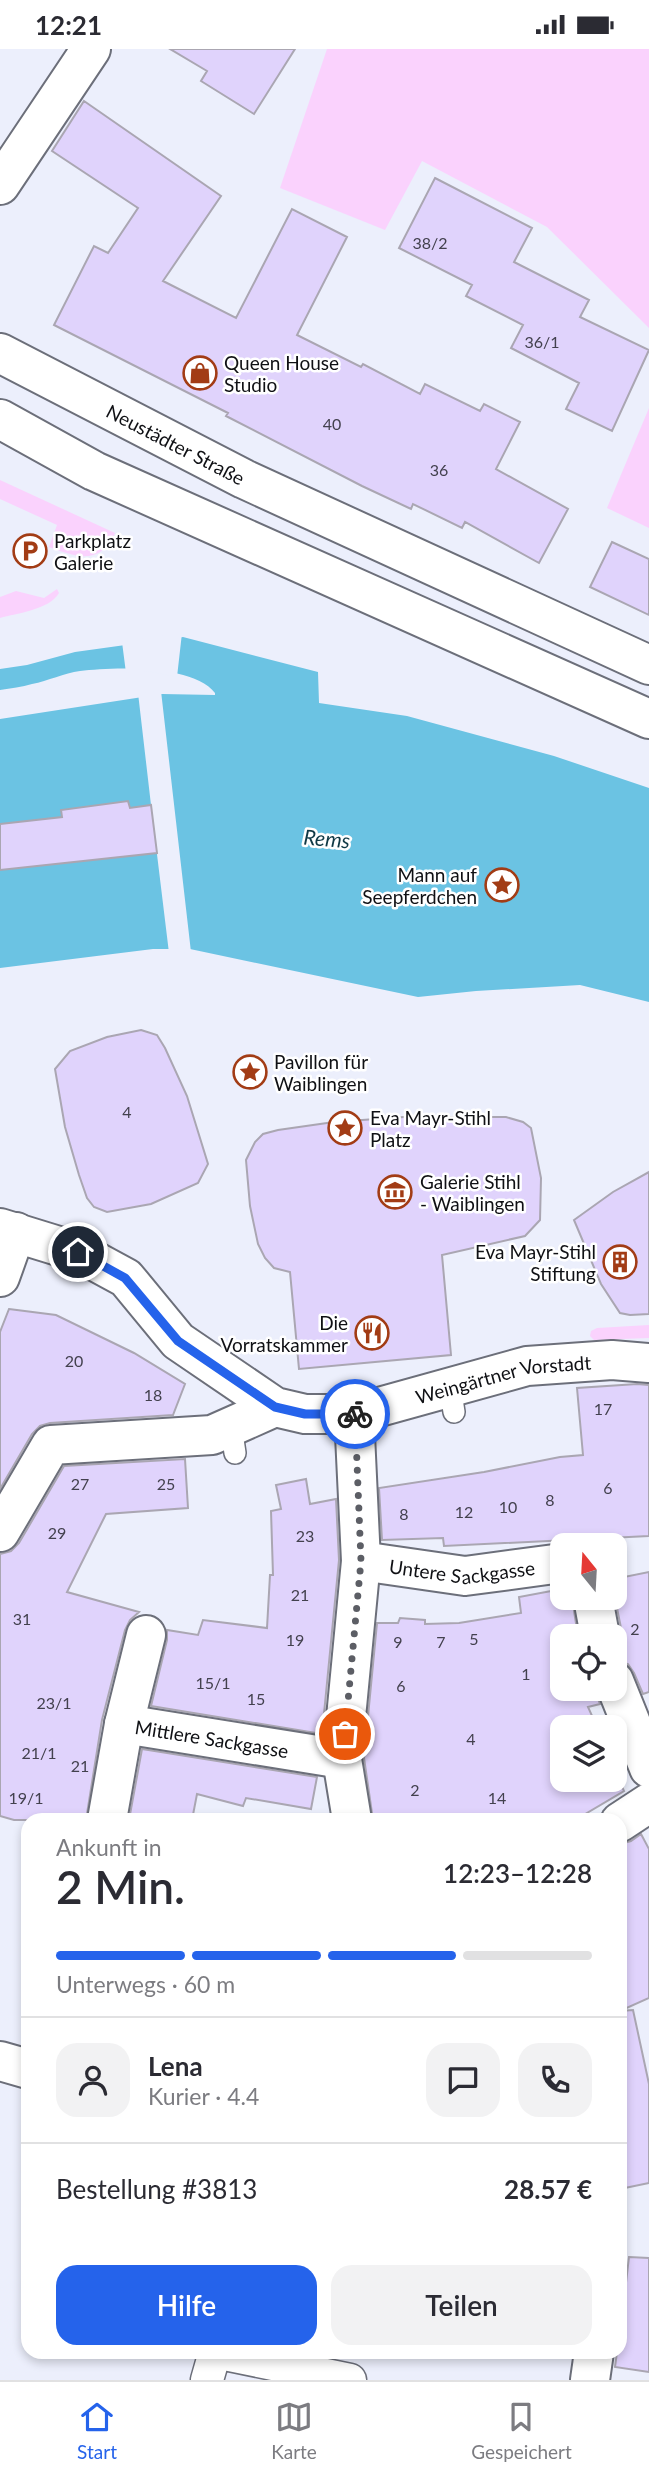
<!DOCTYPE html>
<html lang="de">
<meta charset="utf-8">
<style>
body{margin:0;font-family:Lato,sans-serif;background:#f2f2f3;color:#2b2b33;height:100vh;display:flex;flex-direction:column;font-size:26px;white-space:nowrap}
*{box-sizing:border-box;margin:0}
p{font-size:23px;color:#7c7c81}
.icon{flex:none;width:38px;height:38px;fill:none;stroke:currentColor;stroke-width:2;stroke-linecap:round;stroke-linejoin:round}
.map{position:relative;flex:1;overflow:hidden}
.panel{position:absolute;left:21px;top:1764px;width:606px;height:546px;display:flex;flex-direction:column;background:#fff;border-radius:21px;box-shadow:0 4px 10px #0003}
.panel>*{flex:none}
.needle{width:46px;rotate:342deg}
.controls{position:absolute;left:550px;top:1484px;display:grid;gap:14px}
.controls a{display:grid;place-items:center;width:77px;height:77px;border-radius:14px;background:#fff;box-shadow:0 4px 10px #0003;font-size:35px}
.pin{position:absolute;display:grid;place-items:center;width:60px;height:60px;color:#fff;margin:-30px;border:4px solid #fff;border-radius:50%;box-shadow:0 2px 7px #0007}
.courier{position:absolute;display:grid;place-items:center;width:70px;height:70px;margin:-35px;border:5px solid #2563eb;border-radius:50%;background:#fff;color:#222;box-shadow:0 2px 9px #0007}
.head em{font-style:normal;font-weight:600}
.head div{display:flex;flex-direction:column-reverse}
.head{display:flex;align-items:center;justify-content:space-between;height:119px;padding:0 35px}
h1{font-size:46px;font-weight:600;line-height:52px}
.bar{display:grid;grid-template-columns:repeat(4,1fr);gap:10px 7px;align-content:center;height:84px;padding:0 35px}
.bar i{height:9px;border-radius:5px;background:#e1e1e2}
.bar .active{background:#2563eb}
.bar p{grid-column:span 4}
.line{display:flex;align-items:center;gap:18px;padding:0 35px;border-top:2px solid #e1e1e2}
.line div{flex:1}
.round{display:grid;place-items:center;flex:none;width:74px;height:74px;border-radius:21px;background:#f2f2f3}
.cta{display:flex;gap:14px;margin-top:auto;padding:14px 35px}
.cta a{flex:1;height:80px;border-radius:21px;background:#2563eb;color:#fff;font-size:28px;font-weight:600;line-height:80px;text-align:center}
.cta a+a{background:#f2f2f3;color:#2b2b33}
.status{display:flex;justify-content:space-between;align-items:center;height:49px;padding:0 35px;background:#fff;direction:ltr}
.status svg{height:19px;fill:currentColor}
.tabs{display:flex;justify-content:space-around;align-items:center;height:98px;border-top:2px solid #e1e1e2;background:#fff;font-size:19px;color:#7c7c81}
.tabs a{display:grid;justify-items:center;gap:4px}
.tabs .active{color:#2563eb}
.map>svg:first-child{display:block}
.green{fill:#fad2fd}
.water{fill:#6bc3e3}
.pier{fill:#eceffc}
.building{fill:#e0d3fc;stroke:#aaa6b2;stroke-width:2}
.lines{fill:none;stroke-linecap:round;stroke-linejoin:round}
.service-casing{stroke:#6c6f7a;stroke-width:24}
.pedestrian-casing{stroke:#6c6f7a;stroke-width:35}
.minor-casing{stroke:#6c6f7a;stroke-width:42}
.tertiary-casing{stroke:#6c6f7a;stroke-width:42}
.service{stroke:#fff;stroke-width:21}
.pedestrian{stroke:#fff;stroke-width:32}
.minor{stroke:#fff;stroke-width:38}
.tertiary{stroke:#fff;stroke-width:38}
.done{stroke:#5c5e65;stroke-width:7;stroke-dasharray:0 12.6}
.route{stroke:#2563eb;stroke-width:9}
.labels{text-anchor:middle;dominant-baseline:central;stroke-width:5;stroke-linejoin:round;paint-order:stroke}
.number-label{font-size:16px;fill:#43414e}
.poi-label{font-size:19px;fill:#0f1014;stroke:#fff;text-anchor:start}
.street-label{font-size:19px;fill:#0f1014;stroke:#fff}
.water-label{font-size:21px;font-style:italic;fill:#103946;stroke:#fff}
</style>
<div class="status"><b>12:21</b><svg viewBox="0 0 49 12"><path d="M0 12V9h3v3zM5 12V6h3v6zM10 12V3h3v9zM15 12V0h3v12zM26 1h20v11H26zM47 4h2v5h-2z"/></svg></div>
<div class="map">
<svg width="649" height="2331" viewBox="0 0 649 2331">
<rect width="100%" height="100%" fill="#eceffc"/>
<path class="green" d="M327 0H649V279L547 178 422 112 385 181 280 139Z
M649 359V479L607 459Z
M0 431 115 484C100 517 76 508 49 498L57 476 0 450Z
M57 540 59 544C49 561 17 564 0 569V548L16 542 44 549Z
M649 1276V1289L594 1291 590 1287 591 1282 597 1279Z"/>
<path class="water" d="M183 588 318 623 319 654 407 667 554 707 649 739V953L580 936 476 942 418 948 190 900H153L0 919V670L162 645 215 646V644C193 615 113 618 80 622 64 624 48 632 32 635 22 638 11 639 0 641V620L27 616 75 603Z"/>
<path class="pier" d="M182 584 177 628 147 622 126 624 122 593Z
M161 642 191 903 169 904 151 756 138 644Z"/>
<path class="building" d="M170 0H295L254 65 201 32 207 22Z
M84 52 221 147 163 232 236 269 292 160 347 188 297 286 361 318 363 315 420 345 425 335 480 362 484 355 520 373 496 420 568 460 539 514 465 473 462 479 413 455 411 460 362 437 226 367 228 364 54 276 94 197 108 204 138 159 52 102Z
M435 129 532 179 514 213 589 251 580 268 649 301 612 382 566 360 579 334 511 299 523 276 466 247 472 236 399 199Z
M612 493 649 510V566L590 538Z
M128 752 130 759 151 756 157 804 0 821V775L62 768 61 761Z
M141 981 157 986 165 999 187 1047 208 1115 198 1134 151 1155 107 1163 94 1158 87 1149 79 1126 65 1078 55 1020 70 1002 107 988Z
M404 1068H506L523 1073 531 1079 541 1129 540 1171 525 1187 442 1206 451 1306 299 1320 290 1223 274 1219 265 1209 258 1195 250 1157 246 1111 255 1093 263 1085 278 1081 334 1073Z
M649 1123V1265L630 1266 620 1264 601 1235 574 1171 613 1143Z
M9 1260 56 1266 134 1304 185 1335 173 1366 50 1374 40 1377 32 1385 0 1440V1283Z
M637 1335 649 1336V1487L444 1497 443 1489 382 1491 379 1439 484 1423 560 1408 583 1406 577 1339Z
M185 1410 188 1459 106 1465 67 1543 139 1563 130 1571 125 1581 102 1671 86 1771H14L0 1767V1505L11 1502 19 1494 64 1417Z
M306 1430 310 1455 336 1450 339 1511 322 1685 151 1657 167 1591V1581L198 1586 203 1571 267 1579 270 1526H273L271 1462 281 1460 276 1436Z
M649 1523V1643L643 1645 634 1624 628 1615 614 1611V1603L620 1595 622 1584 614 1544V1530Z
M562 1540V1549H572L578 1587H562V1640H594L600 1655 588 1658 597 1678H562V1731H614V1720L624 1742 575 1771H373L364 1709 377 1574H398L400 1569 425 1571V1575L459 1574 521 1564 519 1548Z
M142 1700 317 1728 311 1760 246 1749 243 1757 197 1745 192 1771H129Z
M641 1785 649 1800V1949L620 1962V1795L631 1792Z
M633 1961 649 2035V2134L620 2140V1962Z
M629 2208 649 2209V2323L615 2318 617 2303H620V2285Z"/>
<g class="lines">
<defs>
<path id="service" d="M450 1337 454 1363
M231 1377 235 1404"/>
<path id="pedestrian" d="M215 2303 350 2331
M207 2331 215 2303"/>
<g id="minor">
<path d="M0 136 91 0"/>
<path id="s1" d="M0 304 244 430 649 616"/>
<path id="s2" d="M0 1179 78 1203 126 1229 178 1292 275 1358 305 1365H354L527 1317 612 1311 649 1314"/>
<path d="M0 1228 16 1183"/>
<path d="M0 1483 51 1396 212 1386 275 1358"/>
<path id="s3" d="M361 1512 465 1527 562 1514"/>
<path d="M593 1549 600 1587"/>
<path d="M614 1632 649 1719"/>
<path id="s4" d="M124 1675 342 1710"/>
<path d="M107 1771 124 1675 146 1586"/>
<path d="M352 1771 342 1710 361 1512 354 1365"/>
<path d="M620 1773 649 1754"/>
<path d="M0 2012 28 2020"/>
<path d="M590 2331 594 2303"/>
</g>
<path id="tertiary" d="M0 370 94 422 649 670"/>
</defs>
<use href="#service" class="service-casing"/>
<use href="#pedestrian" class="pedestrian-casing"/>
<use href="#minor" class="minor-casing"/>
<use href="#tertiary" class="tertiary-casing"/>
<use href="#service" class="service"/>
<use href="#pedestrian" class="pedestrian"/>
<use href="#minor" class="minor"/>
<use href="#tertiary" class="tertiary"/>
</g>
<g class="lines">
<path class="done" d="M345 1685 361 1512 355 1365"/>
<path class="route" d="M78 1203 125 1229 178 1292 275 1358 305 1365H355"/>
</g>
<defs>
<symbol id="shop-ring" viewBox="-11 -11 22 22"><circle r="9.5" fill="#fff" stroke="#a23c15" stroke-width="1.5"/><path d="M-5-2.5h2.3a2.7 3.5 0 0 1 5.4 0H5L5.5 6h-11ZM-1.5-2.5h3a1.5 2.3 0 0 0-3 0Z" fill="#a23c15"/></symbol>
<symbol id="parking-ring" viewBox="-11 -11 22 22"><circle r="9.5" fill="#fff" stroke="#a23c15" stroke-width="1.5"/><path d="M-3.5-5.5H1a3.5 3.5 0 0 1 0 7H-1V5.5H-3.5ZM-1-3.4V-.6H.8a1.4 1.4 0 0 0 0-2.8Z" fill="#a23c15"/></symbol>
<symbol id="sight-ring" viewBox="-11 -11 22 22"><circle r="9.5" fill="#fff" stroke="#a23c15" stroke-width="1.5"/><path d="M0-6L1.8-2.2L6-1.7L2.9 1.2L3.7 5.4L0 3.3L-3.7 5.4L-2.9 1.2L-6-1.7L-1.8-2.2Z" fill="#a23c15"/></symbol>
<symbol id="museum-ring" viewBox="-11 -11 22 22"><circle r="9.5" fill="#fff" stroke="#a23c15" stroke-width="1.5"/><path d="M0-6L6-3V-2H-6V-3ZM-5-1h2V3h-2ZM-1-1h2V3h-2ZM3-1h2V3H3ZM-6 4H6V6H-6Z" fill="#a23c15"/></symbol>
<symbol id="building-ring" viewBox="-11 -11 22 22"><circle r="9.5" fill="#fff" stroke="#a23c15" stroke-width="1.5"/><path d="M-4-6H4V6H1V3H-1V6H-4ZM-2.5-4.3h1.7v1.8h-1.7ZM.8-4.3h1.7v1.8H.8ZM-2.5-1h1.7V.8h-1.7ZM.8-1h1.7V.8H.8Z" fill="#a23c15"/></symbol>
<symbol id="restaurant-ring" viewBox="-11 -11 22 22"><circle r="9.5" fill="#fff" stroke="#a23c15" stroke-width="1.5"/><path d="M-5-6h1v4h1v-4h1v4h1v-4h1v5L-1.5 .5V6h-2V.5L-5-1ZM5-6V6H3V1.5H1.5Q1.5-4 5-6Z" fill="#a23c15"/></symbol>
</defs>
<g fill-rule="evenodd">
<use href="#shop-ring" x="181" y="305" width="38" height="38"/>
<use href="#parking-ring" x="11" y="483" width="38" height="38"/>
<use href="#sight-ring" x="483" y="817" width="38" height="38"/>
<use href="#sight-ring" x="231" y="1004" width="38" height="38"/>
<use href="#sight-ring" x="326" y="1060" width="38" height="38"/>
<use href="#museum-ring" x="376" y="1124" width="38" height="38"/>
<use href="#building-ring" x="601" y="1194" width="38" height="38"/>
<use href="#restaurant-ring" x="353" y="1265" width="38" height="38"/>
</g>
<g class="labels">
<g class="number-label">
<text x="430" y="193">38/2</text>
<text x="542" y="292">36/1</text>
<text x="332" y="374">40</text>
<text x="439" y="420">36</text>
<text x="127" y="1062">4</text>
<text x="74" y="1311">20</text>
<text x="153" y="1345">18</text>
<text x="603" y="1359">17</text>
<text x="80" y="1434">27</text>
<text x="166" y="1434">25</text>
<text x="608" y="1438">6</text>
<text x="550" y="1450">8</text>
<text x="508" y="1457">10</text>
<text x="464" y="1462">12</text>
<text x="404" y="1464">8</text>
<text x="57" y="1483">29</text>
<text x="305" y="1486">23</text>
<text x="300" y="1545">21</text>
<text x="22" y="1569">31</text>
<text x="635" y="1579">2</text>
<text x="474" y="1589">5</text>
<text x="295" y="1590">19</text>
<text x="398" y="1592">9</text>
<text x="441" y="1592">7</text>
<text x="526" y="1624">1</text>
<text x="213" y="1633">15/1</text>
<text x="401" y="1636">6</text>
<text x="256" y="1649">15</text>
<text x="54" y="1653">23/1</text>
<text x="471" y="1689">4</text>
<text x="39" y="1703">21/1</text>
<text x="80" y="1716">21</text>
<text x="415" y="1740">2</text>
<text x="26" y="1748">19/1</text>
<text x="497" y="1748">14</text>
</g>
<g class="poi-label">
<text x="224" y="313">Queen House<tspan x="224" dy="22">Studio</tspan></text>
<text x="54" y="491">Parkplatz<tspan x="54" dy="22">Galerie</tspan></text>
<text x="477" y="825" text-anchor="end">Mann auf<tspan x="477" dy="22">Seepferdchen</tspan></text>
<text x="274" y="1012">Pavillon für<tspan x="274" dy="22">Waiblingen</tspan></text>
<text x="370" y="1068">Eva Mayr-Stihl<tspan x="370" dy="22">Platz</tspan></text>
<text x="420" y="1132">Galerie Stihl<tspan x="420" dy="22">- Waiblingen</tspan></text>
<text x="596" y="1202" text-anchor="end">Eva Mayr-Stihl<tspan x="596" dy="22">Stiftung</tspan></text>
<text x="348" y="1273" text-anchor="end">Die<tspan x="348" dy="22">Vorratskammer</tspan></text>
</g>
<g class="street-label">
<text stroke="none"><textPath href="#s1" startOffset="198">Neustädter Straße</textPath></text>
<text stroke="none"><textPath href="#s2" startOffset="569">Weingärtner Vorstadt</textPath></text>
<text stroke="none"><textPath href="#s3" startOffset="102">Untere Sackgasse</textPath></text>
<text stroke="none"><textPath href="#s4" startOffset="89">Mittlere Sackgasse</textPath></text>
</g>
<g class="water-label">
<text transform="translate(327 789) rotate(5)">Rems</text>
</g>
</g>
</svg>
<div class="controls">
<a><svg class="needle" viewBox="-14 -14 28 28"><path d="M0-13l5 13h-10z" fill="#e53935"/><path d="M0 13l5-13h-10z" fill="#7c7c81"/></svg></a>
<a><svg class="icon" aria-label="locate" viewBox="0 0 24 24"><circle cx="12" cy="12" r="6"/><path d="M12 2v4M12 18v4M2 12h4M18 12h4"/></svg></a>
<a><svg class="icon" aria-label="layers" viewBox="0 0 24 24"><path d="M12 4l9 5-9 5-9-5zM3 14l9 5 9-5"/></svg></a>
</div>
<div class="pin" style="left:345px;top:1685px;background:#ea580c"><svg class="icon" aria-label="bag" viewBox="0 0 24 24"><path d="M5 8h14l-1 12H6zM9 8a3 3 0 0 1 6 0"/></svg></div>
<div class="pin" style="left:78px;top:1203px;background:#1f2937"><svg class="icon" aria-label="home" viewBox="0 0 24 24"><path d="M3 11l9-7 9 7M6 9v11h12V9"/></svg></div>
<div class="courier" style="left:355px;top:1365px"><svg class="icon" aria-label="bike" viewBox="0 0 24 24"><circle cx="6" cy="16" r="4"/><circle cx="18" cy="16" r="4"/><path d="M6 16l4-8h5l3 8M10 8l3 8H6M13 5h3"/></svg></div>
<section class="panel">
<div class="head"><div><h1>2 Min.</h1><p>Ankunft in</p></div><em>12:23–12:28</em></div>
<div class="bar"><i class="active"></i><i class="active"></i><i class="active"></i><i></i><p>Unterwegs · 60 m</p></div>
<div class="line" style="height:126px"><a class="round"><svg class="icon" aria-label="person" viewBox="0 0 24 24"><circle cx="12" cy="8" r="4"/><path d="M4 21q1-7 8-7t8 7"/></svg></a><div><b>Lena</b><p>Kurier · 4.4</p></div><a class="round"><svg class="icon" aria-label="chat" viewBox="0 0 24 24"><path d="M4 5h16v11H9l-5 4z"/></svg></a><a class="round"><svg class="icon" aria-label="phone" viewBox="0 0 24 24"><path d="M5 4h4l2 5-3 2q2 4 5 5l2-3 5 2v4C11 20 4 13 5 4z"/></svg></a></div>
<div class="line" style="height:91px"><div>Bestellung #3813</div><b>28.57 €</b></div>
<div class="cta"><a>Hilfe</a><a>Teilen</a></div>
</section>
</div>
<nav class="tabs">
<a class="active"><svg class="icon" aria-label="home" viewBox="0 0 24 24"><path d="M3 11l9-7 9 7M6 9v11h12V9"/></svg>Start</a>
<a><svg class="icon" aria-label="map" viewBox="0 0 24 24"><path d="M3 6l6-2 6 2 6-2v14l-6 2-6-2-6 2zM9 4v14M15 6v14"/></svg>Karte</a>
<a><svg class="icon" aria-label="saved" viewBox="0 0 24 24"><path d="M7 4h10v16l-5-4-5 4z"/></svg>Gespeichert</a>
</nav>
